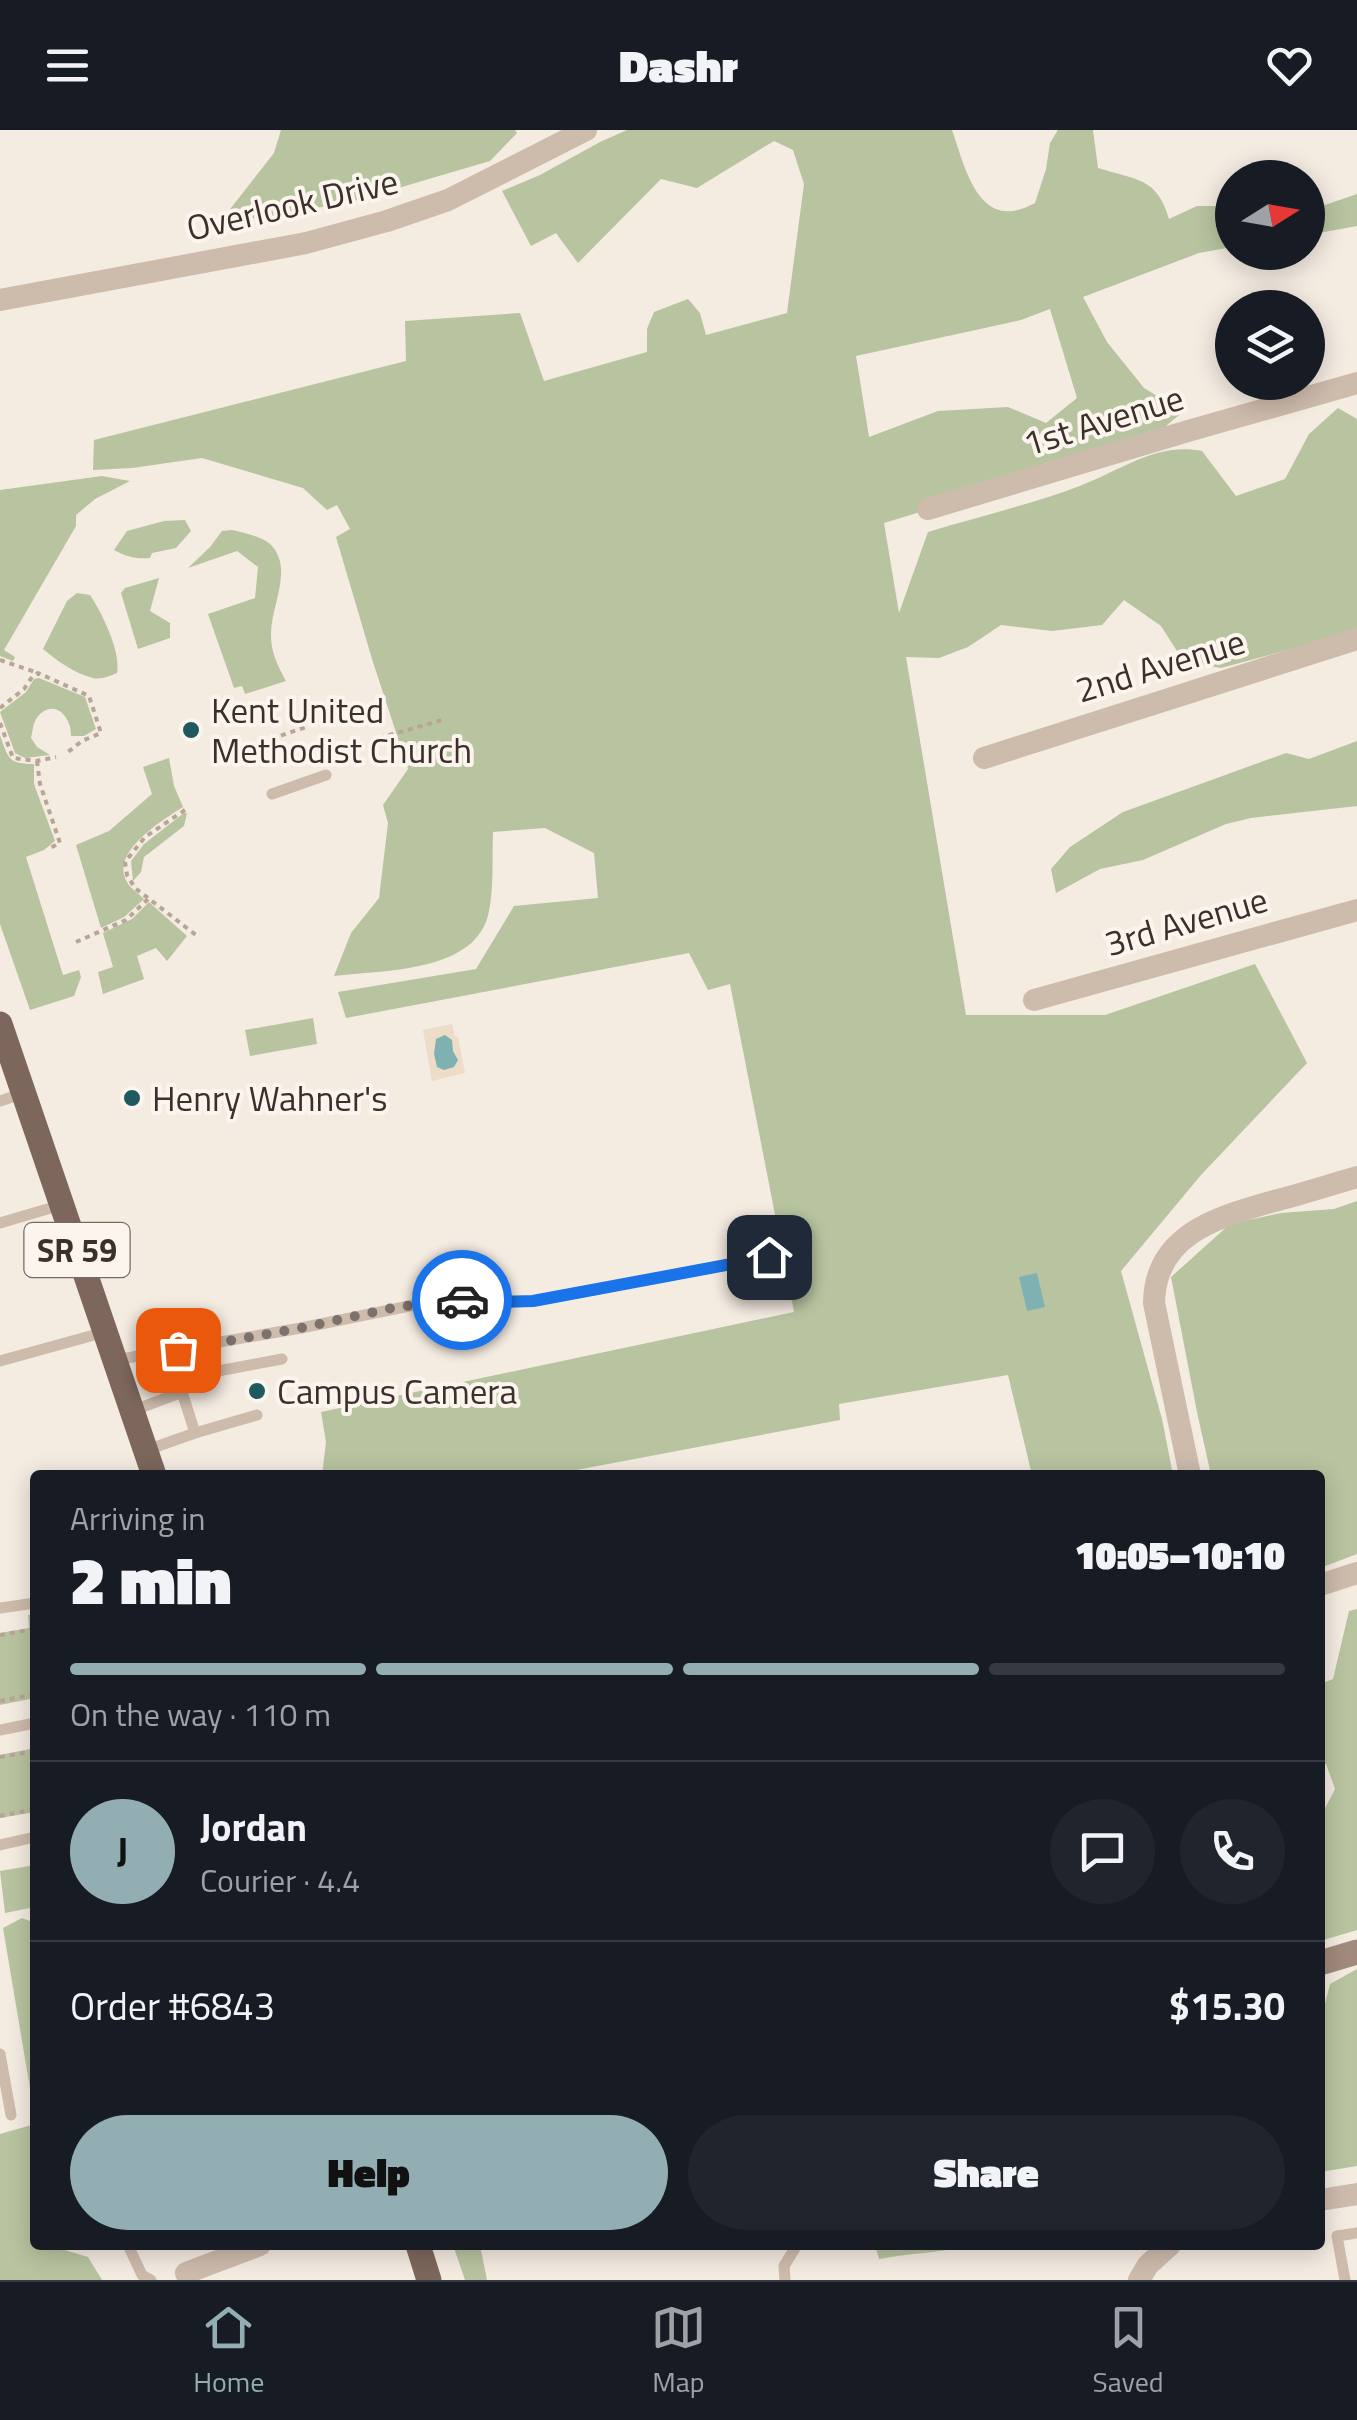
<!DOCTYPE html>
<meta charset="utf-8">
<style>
body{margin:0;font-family:"Titillium Web",sans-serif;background:#20242c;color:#f1f3f6;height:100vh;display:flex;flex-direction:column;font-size:38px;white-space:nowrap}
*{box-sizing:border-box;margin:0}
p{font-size:32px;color:#9ea1a6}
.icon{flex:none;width:55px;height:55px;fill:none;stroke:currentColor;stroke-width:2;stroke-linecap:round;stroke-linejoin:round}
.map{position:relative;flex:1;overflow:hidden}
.side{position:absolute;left:30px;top:1340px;width:1295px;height:780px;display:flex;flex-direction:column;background:#171b24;border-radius:10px;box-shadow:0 5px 25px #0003}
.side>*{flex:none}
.needle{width:65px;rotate:79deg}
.controls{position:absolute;left:1215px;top:30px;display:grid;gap:20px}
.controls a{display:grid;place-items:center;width:110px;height:110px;border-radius:50%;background:#171b24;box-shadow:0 5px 25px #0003;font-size:50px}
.pin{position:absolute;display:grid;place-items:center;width:85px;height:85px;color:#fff;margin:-42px;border-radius:20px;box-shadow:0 5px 15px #0006}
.courier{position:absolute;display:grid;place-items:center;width:100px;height:100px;margin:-50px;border:8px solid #1a73e8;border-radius:50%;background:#fff;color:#222;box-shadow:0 2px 12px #0007}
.overview em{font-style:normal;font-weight:800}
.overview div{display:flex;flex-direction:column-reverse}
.overview{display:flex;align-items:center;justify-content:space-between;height:170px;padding:0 40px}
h1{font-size:65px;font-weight:800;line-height:75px}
.bar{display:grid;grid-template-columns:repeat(4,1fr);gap:15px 10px;align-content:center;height:120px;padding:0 40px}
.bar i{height:12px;border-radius:8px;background:#363941}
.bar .active{background:#92aeb2}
.bar p{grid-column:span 4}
.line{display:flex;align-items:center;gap:25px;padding:0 40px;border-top:2px solid #363941}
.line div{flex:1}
.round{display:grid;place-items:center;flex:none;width:105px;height:105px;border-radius:52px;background:#20242c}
.cta{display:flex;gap:20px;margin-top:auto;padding:20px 40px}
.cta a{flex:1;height:115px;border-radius:60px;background:#92aeb2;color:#111;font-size:40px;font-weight:800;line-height:115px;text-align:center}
.cta a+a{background:#20242c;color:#f1f3f6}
header{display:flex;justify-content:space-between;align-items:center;height:130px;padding:0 40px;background:#171b24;font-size:45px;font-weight:800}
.tab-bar{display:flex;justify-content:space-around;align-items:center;height:140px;border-top:2px solid #363941;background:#171b24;font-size:28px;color:#9ea1a6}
.tab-bar a{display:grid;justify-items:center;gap:5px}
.tab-bar .active{color:#92aeb2}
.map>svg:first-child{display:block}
.green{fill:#b8c4a0;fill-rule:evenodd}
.plaza{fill:#ecdcc8}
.water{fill:#7fb0b2}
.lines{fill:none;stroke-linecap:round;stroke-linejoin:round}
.path{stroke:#b9a596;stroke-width:4;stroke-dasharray:5 5;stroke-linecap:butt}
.lane{stroke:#cdbbac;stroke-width:11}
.street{stroke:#cdbbac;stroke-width:22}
.secondary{stroke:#a18a7d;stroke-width:25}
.primary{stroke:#7d675c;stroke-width:25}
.done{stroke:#7c716b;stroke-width:10;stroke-dasharray:0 18}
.route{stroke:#1a73e8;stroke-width:12}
.poi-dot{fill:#1f5a5e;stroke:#fbf5ee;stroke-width:4}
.labels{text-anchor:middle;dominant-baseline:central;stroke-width:8;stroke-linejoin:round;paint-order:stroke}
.shield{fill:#fbf5ee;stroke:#756b66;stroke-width:2.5}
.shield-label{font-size:32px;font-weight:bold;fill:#3b302b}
.street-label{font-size:35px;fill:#3b302b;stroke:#fbf5ee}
.poi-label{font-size:35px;fill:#3b302b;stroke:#fbf5ee;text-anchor:start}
</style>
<header><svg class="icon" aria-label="menu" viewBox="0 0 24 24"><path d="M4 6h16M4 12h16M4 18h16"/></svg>Dashr<svg class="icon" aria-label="heart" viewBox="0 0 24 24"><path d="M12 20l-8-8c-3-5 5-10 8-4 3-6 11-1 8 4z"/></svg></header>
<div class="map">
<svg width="1357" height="2150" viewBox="0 0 1357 2150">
<rect width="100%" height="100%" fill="#f4ebe1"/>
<path class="green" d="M281 0H515L517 3 490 31 354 71 273 86 220 92 274 23Z
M627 0H952C966 40 979 104 1035 73L1046 39 1050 13 1058 0H1093L1098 38C1136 50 1157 47 1169 89L1197 76H1232V117L1199 123 1083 167 1107 212 1144 258 1183 282 1167 295 1153 311 884 393 899 483 928 402C977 387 1029 375 1077 357 1119 342 1155 312 1202 321L1236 366 1285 349 1309 304 1338 278 1357 289V501L1221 538 1184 532 1161 496 1124 470 1102 495 1052 501 1001 495 968 517 939 528 906 527 966 885H1105L1255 834 1307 933 1201 1045 1121 1141 1162 1289 1173 1345H1032L1008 1245 839 1274 840 1290 550 1345H322L326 1312 321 1282 794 1182 730 854 708 860 689 823 346 888 338 862 476 839 514 776 598 768 594 723 545 698 493 702C492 728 494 756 489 781 478 843 383 840 334 846L351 803 379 768 388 693 383 675 408 639 372 529 336 407 350 399 337 375 327 380 303 358 202 328 132 338 93 340 94 310 406 231 405 191 520 183 544 251 647 222V199L654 182 688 169 700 183 706 205 787 183 804 54 793 20 774 11 697 58 661 49 578 133 556 103 531 116 502 61 540 45 600 12ZM1050 179 1077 268 1046 293 1008 277 938 281 869 307 856 226 1021 190Z
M1357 64V96L1308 105V75H1325Z
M102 346 130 351 95 369 76 385V396L4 520 15 527 13 531 0 526V360Z
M185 390 191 401 176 418 152 423 150 428C135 429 127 427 114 420L127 401 164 391Z
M232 400C244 403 261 406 270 414 295 438 270 476 271 506 271 523 278 536 286 551L245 564 242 556 234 558 208 484 255 468 258 437 237 421 188 438 210 417 222 401Z
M159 448 150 481 170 493V508L138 519 121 463 125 458Z
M77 463 90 465C102 483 121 521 117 543 109 546 101 550 93 548 76 544 57 531 43 519L67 471Z
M39 548 85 567 96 599 84 606H71C72 590 57 569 40 584 33 590 33 600 31 608L37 617 50 625 25 628 15 623 0 582 26 562 34 549Z
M0 605C8 628 8 634 34 634V654L55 711 44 720 26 727 63 845 79 840 81 847 74 866 30 880 0 794Z
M1357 611V676L1251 688 1226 694 1143 730 1100 739 1056 763 1051 739 1070 717 1123 682 1286 623 1309 629Z
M169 628 174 656 183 677C163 690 109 722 127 752 130 758 139 764 144 769L124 787 101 798 76 715 109 701 152 664 143 637Z
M184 683H187L184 696 144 727 141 742 133 751 131 731 144 714Z
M149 772 187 806 167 831 156 818 137 826 144 849 103 864 98 842 113 837 103 803 132 789Z
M313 888 317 914 250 926 245 900Z
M1357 1071V1424L1320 1438V1345H1211L1197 1282 1171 1147 1230 1094 1281 1083 1334 1079Z
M1357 1479V1800L1320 1811V1688L1335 1659 1326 1634 1320 1632V1554L1333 1549 1349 1481Z
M32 1484 35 1485V1568L0 1575V1503L29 1498 28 1485Z
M35 1618V1682L0 1688V1625Z
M35 1735V1777L5 1783 0 1741Z
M22 1788 35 1793V1988L3 1798Z
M1357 1839V2036L1320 2042V1970L1323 1963 1320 1958V1894L1330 1854Z
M35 1994 33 2110 35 2115H48L88 2127 102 2150H0V2004Z
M453 2115H480L487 2150H465Z
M875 2115H976C944 2122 911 2123 879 2129Z"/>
<path class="plaza" d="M452 894 455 906 458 907 465 943 432 951 423 900Z"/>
<path class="water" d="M445 905 452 910 453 921 458 930 454 937 444 940 437 937 434 924 436 909Z
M1037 1143 1045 1177 1027 1181 1019 1147Z"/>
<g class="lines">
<path class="path" d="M0 530 38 543
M0 578 24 559 32 547 38 543 89 566 101 603 82 611 68 622
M0 593 13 628 37 631 56 627
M379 608 442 590
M262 612 309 596
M37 631 40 654 60 713 48 719
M185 680 145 707 125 732 127 745 135 758 196 805
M76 812 126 790 149 768
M0 1505 35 1499
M0 1571 35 1564
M0 1627 35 1621
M0 1686 35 1679"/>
<path class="lane" d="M272 664 326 645
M0 971 24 963
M0 1093 61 1075
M115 1230 301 1198 429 1172 533 1171 769 1127
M0 1231 105 1202
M182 1262 195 1303 257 1285
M132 1281 182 1262 181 1248 282 1229
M147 1320 195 1303
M0 1478 35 1473
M0 1600 35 1593
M0 1715 35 1707
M0 1924 11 1985
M128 2115 142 2145 151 2150
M785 2150 784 2136 797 2115
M1345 2150 1337 2106 1357 2103"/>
<path class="street" d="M0 170 306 113 387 91 448 70 586 0
M928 379 1188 301 1357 253
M984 628 1357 509
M1034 870 1357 780
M1190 1345 1154 1173C1155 1103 1219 1087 1274 1071 1302 1064 1329 1055 1357 1047
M1320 1455 1357 1443
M1320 2070 1357 2064
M186 2143 260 2115
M1139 2150 1148 2135 1170 2115"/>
<path class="secondary" d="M1320 1833 1357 1822"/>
<path class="primary" d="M0 894 154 1345
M418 2115 429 2150"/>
</g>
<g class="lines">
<path class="done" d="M178 1220 301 1198 397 1177 462 1170"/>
<path class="route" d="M462 1170 499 1172 533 1171 769 1127"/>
</g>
<g class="poi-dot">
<circle cx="191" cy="600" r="10"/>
<circle cx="132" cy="968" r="10"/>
<circle cx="257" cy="1261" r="10"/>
</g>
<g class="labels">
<rect class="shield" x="24.5" y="1093" width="105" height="54" rx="8"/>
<g class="shield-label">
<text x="77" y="1120">SR 59</text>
</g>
<g class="street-label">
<text transform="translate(292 74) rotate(-13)">Overlook Drive</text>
<text transform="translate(1103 290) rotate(-17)">1st Avenue</text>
<text transform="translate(1160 535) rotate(-17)">2nd Avenue</text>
<text transform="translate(1186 791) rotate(-16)">3rd Avenue</text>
</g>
<g class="poi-label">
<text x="211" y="580">Kent United<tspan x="211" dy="40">Methodist Church</tspan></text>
<text x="152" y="968">Henry Wahner's</text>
<text x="277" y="1261">Campus Camera</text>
</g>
</g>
</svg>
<div class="controls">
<a><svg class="needle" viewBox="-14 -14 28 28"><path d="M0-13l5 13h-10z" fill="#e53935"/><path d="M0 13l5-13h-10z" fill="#9ea1a6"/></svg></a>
<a><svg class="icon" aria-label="layers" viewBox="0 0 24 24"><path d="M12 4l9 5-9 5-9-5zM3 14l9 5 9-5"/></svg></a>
</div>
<div class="pin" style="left:178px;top:1220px;background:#ea580c"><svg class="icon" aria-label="bag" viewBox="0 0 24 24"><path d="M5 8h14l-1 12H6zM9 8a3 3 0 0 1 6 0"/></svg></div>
<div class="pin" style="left:769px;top:1127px;background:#1f2937"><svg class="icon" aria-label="home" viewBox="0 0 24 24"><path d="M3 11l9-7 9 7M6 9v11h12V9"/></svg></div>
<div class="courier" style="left:462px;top:1170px"><svg class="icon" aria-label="car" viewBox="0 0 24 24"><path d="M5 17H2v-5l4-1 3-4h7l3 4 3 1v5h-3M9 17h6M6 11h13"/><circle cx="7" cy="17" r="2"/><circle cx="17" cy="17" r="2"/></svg></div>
<section class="side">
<div class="overview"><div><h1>2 min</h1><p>Arriving in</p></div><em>10:05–10:10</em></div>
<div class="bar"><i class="active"></i><i class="active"></i><i class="active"></i><i></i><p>On the way · 110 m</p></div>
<div class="line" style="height:180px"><b class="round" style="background:#92aeb2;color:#111">J</b><div><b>Jordan</b><p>Courier · 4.4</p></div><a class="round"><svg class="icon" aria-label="chat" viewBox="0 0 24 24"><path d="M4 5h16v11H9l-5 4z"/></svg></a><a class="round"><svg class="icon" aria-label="phone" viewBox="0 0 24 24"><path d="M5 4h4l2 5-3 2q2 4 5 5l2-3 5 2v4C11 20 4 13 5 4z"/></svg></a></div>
<div class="line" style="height:130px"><div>Order #6843</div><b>$15.30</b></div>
<div class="cta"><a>Help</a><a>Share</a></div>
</section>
</div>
<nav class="tab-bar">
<a class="active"><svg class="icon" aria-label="home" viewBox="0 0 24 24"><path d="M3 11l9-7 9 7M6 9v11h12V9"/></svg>Home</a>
<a><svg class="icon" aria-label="map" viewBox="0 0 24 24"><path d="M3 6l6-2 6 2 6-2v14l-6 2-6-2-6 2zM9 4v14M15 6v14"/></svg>Map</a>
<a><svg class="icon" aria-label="saved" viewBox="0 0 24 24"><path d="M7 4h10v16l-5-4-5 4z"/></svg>Saved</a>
</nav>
